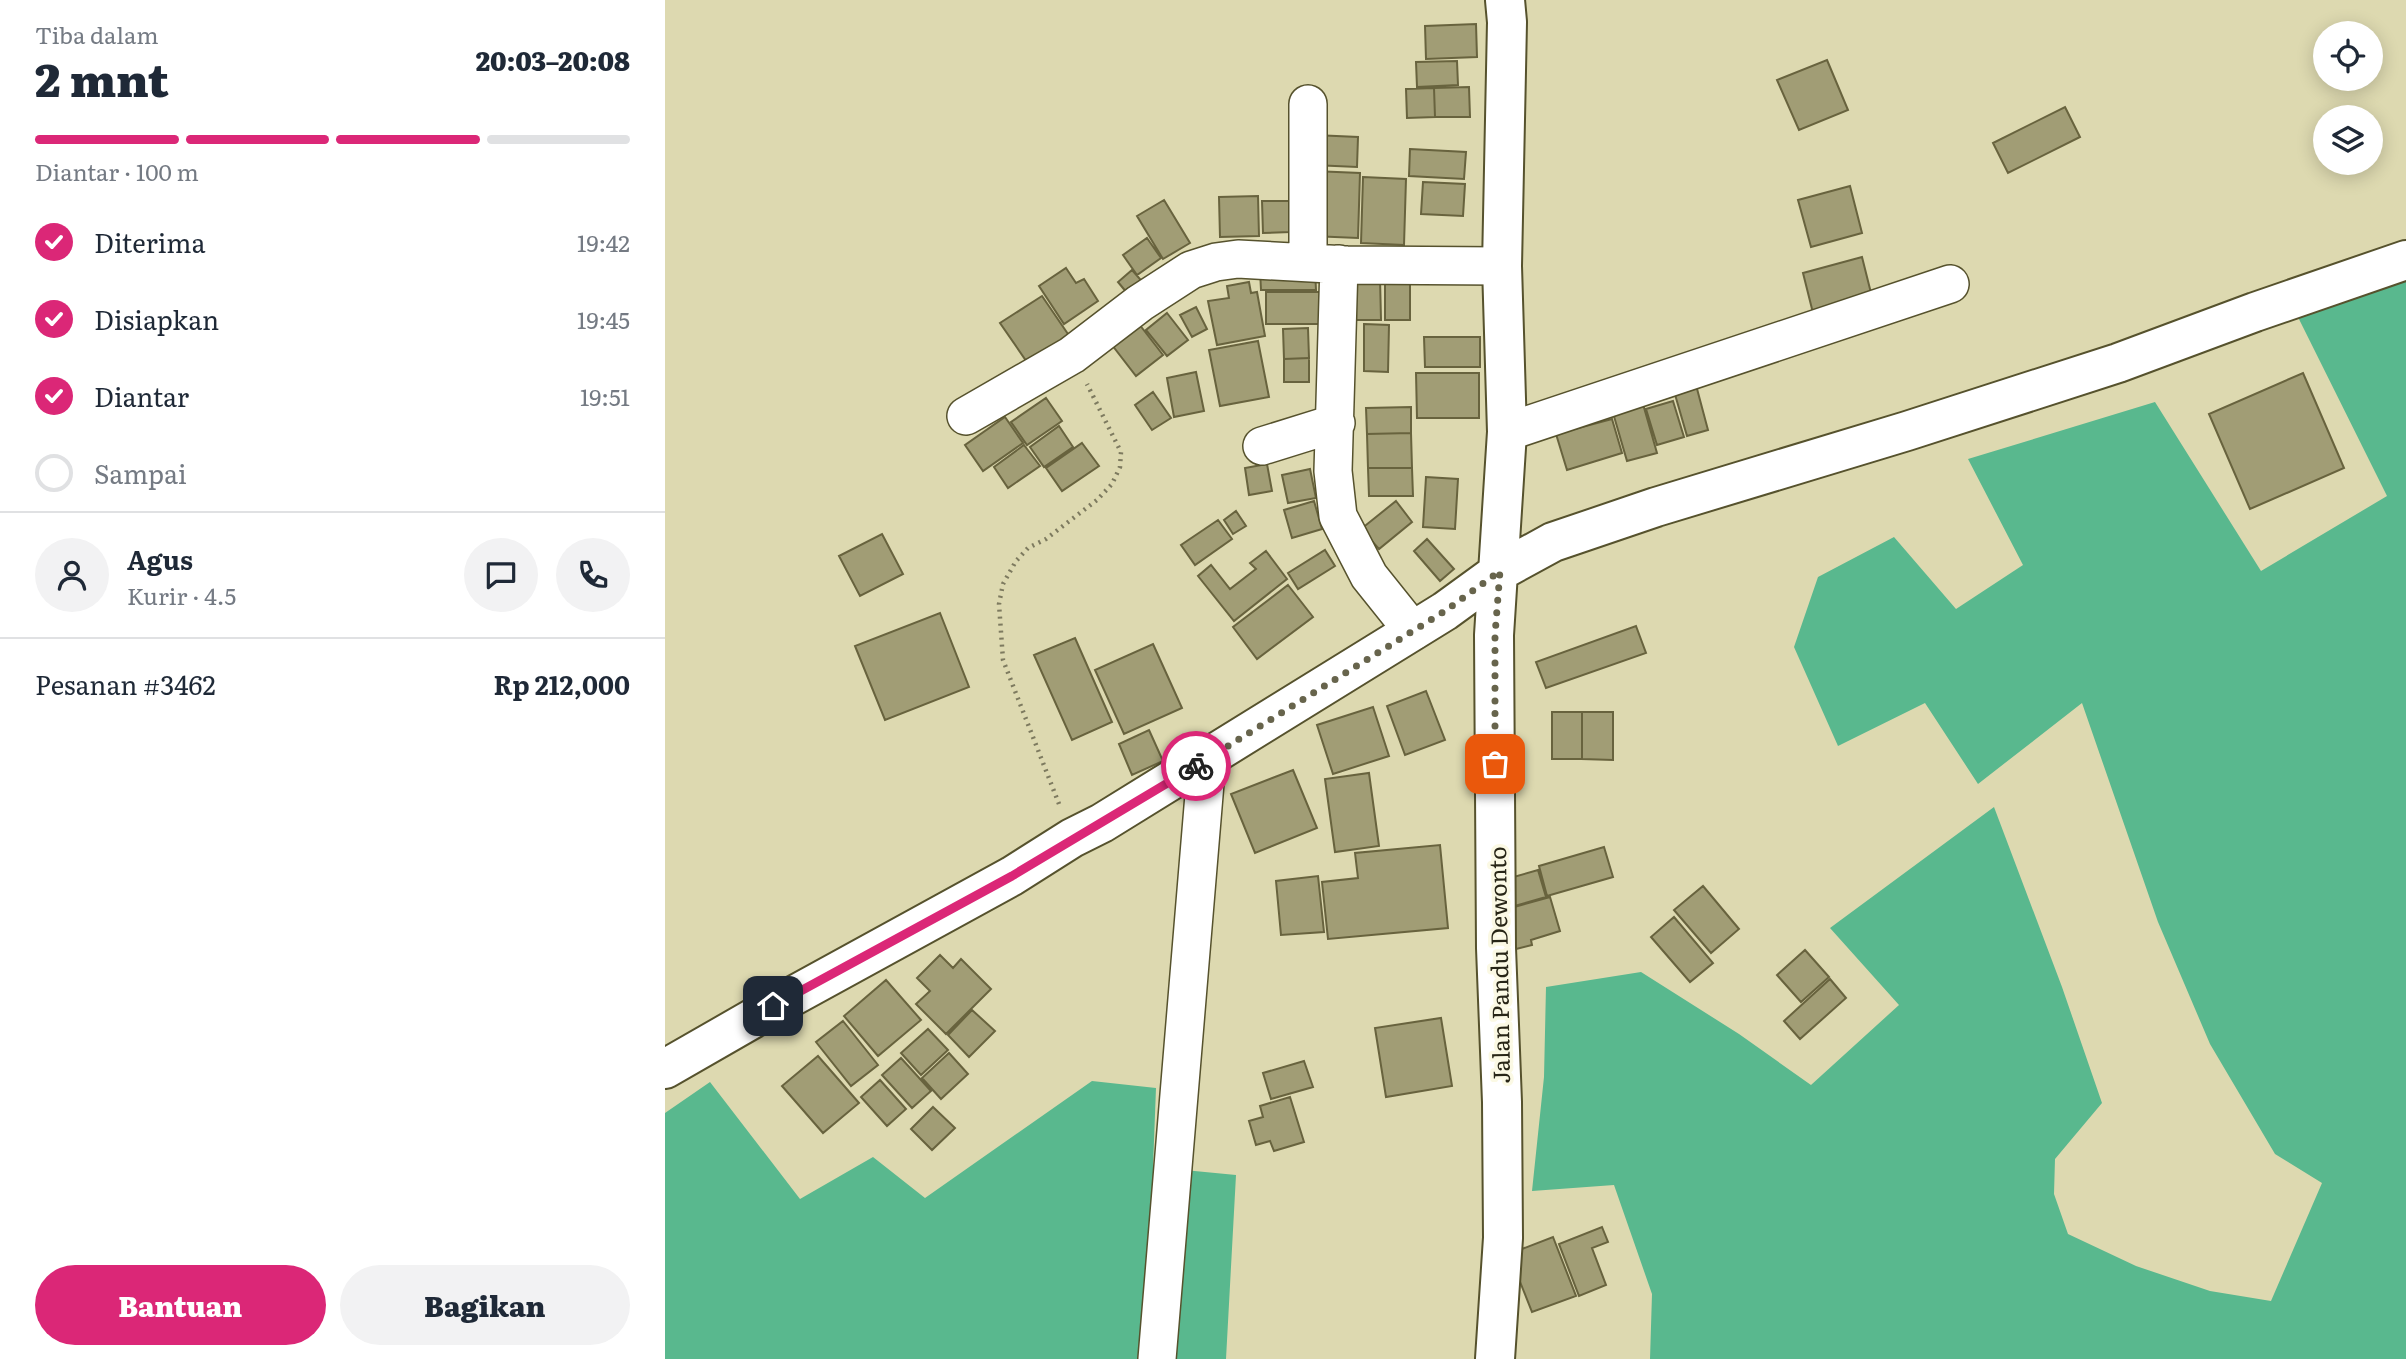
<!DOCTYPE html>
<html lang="id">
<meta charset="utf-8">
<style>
body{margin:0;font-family:Literata,serif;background:#f2f2f3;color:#1f2937;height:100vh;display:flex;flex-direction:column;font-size:26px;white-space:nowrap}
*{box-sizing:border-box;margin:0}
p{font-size:23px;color:#747a83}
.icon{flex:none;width:38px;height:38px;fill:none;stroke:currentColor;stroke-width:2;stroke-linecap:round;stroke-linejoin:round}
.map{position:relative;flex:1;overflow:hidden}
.side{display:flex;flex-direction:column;background:#fff;width:665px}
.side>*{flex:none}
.controls{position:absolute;left:1648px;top:21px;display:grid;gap:14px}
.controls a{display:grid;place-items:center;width:70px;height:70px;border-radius:50%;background:#fff;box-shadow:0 4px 18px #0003;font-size:35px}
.pin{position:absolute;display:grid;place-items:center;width:60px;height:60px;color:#fff;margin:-30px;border-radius:14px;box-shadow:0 4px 10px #0006}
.courier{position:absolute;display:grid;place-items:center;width:70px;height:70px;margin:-35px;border:5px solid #db2777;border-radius:50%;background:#fff;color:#222;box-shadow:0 2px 9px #0007}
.summary em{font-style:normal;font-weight:800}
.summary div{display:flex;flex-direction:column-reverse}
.summary{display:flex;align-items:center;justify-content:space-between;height:119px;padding:0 35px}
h1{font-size:46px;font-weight:800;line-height:52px}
.bar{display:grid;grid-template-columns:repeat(4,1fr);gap:10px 7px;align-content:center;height:84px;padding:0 35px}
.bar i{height:9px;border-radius:5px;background:#e0e1e3}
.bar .selected{background:#db2777}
.bar p{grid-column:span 4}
.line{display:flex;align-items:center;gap:18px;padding:0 35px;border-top:2px solid #e0e1e3}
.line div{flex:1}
.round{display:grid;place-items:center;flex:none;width:74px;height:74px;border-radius:37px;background:#f2f2f3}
ol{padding:0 35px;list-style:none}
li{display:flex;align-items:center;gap:21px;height:77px}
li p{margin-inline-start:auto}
li .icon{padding:7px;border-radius:50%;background:#db2777;color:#fff;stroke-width:4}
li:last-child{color:#747a83}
li i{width:38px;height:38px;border:4px solid #e0e1e3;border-radius:50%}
.action{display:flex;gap:14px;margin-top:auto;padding:14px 35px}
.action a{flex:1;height:80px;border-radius:42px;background:#db2777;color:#fff;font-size:28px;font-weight:800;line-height:80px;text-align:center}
.action a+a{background:#f2f2f3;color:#1f2937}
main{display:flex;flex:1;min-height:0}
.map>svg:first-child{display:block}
.forest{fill:#59b88e}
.building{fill:#a19d75;stroke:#68633e;stroke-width:2}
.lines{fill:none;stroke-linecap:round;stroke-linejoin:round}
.street-casing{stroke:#56522d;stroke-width:40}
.secondary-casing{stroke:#56522d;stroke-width:42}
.path{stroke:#7d7a5f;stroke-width:4.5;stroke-dasharray:2 5;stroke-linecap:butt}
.street{stroke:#fff;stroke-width:37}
.secondary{stroke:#fff;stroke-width:38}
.done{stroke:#67644c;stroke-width:7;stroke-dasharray:0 12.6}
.route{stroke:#db2777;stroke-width:9}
.labels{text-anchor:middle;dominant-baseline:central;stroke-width:7;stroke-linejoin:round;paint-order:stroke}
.street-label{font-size:23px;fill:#272516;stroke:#fbf9e4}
</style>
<main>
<section class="side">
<div class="summary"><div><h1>2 mnt</h1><p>Tiba dalam</p></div><em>20:03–20:08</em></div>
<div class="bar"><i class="selected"></i><i class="selected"></i><i class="selected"></i><i></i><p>Diantar · 100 m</p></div>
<ol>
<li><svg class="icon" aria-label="check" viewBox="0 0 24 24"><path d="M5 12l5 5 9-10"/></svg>Diterima<p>19:42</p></li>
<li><svg class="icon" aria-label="check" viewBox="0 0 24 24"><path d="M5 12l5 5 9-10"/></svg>Disiapkan<p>19:45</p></li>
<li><svg class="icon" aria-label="check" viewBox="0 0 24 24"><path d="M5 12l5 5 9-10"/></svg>Diantar<p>19:51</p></li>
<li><i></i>Sampai</li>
</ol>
<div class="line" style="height:126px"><a class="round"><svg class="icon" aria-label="person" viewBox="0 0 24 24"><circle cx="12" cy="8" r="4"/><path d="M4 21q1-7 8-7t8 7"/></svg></a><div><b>Agus</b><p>Kurir · 4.5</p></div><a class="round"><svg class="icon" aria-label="chat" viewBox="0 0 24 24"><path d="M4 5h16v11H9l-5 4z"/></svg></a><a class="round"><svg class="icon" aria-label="phone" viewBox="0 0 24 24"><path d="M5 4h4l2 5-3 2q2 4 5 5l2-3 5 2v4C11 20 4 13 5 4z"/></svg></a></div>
<div class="line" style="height:91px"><div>Pesanan #3462</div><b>Rp 212,000</b></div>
<div class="action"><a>Bantuan</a><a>Bagikan</a></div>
</section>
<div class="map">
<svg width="1741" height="1359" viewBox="0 0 1741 1359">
<rect width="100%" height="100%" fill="#ddd9b0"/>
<path class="forest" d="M1741 245V1359H985L987 1294 949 1185 867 1191 879 1077 881 987 976 972 1074 1034 1146 1085 1234 1005 1165 928 1329 807 1397 987 1437 1103 1390 1159 1389 1194 1403 1234 1471 1266 1545 1291 1606 1301 1657 1183 1610 1154 1545 1044 1493 922 1417 703 1313 784 1260 703 1173 746 1129 647 1153 577 1229 537 1291 609 1358 565 1303 459 1490 402 1596 571 1722 496 1619 289Z
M427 1081 491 1088 488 1167 571 1175 561 1359H0V1113L45 1082 135 1199 208 1157 260 1198Z"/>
<path class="building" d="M811 24 812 57 761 59 760 26Z
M1162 60 1183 110 1134 130 1112 80Z
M792 61 793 85 752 87 751 62Z
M804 87 805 117H770L769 88Z
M769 88 770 117 742 118 741 89Z
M1400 107 1415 137 1343 173 1328 143Z
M649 135 693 137 692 167 648 165Z
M745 149 801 152 799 179 744 176Z
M648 171 695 173 693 238 646 236Z
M698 177 741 179 739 245 696 243Z
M758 182 800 184 798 216 756 214Z
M1185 186 1197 233 1146 247 1133 200Z
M593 196 594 236 555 237 554 197Z
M499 200 525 243 498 259 472 216Z
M597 201H624L625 232 598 233Z
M482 238 496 258 472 275 458 255Z
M1197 257 1208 301 1149 317 1138 273Z
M401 268 411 283 419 279 433 301 399 324 374 286Z
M650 269 651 290H596L595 270Z
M467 270 482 287 467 299 453 282Z
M720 276H745V320H720Z
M685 278H715L716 320H685Z
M584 282 586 293 592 292 600 336 552 345 543 301 564 298 562 286Z
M601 292H659L660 324H601Z
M377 296 405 337 364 365 335 323Z
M531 307 542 329 527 337 515 315Z
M502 313 523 340 502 356 481 330Z
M474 324 498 355 471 376 447 345Z
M699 324 724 325 723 372 699 371Z
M643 328 644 358 619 359 618 329Z
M759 337H815V367H760Z
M593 341 604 397 555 406 544 350Z
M644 358V382H619V359Z
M531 372 539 411 509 417 502 378Z
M751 373H814V418H752Z
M1638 373 1679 468 1585 509 1544 414Z
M1031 385 1043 430 1022 436 1009 391Z
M488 392 506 418 487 430 470 405Z
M976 397 992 453 962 461 946 406Z
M381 398 397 421 362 445 346 422Z
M1008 401 1019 437 992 445 981 409Z
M746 407V433L702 434 701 408Z
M340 417 358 443 318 471 300 445Z
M947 419 957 453 902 470 891 434Z
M394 426 408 447 379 467 365 447Z
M746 433 747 468H703L702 434Z
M417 443 434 466 397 491 381 468Z
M359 445 375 466 343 488 329 467Z
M602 464 607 491 584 495 580 468Z
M703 468H747L748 496H704Z
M645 469 651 498 623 503 617 475Z
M761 477 793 479 790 529 758 527Z
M649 501 657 529 627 538 619 510Z
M731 501 747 522 714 549 696 529Z
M571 511 581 526 568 534 559 520Z
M553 520 567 539 530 565 516 545Z
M217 534 238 574 195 596 174 556Z
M762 539 789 569 775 581 749 551Z
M660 550 670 566 633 589 623 573Z
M601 551 622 579 569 621 533 576 546 565 565 589 591 569 585 563Z
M623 585 648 617 592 659 568 627Z
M275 613 304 687 220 720 190 646Z
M971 626 981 653 881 688 871 662Z
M410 638 447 722 407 740 369 655Z
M488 644 517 708 459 734 430 670Z
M761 691 780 740 740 755 722 706Z
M708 707 724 756 668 774 652 725Z
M887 712H917V759H887Z
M917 712H948V760L917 759Z
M484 730 498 761 467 775 454 744Z
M628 770 652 828 590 853 566 794Z
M704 773 714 846 670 852 660 779Z
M775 845 783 928 663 939 657 882 693 878 690 853Z
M939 847 948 877 882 896 874 866Z
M873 870 881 897 839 909 831 882Z
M653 876 659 932 616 935 611 881Z
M1038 886 1074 929 1046 953 1009 910Z
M885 897 895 931 866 940 867 945 847 950 835 911Z
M1009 917 1048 963 1025 982 986 937Z
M1140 950 1164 977 1136 1002 1112 975Z
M275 955 288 968 296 959 326 989 281 1034 251 1004 265 991 252 978Z
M1165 979 1181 998 1135 1039 1119 1021Z
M221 980 256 1020 213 1056 179 1016Z
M307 1010 330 1031 304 1057 283 1035Z
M776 1018 787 1086 721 1097 710 1028Z
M178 1021 213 1065 186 1086 151 1042Z
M263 1029 283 1050 256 1075 236 1053Z
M284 1053 303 1074 276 1099 257 1078Z
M153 1056 194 1103 158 1133 117 1086Z
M236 1058 266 1091 247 1108 217 1075Z
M639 1061 648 1087 606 1099 598 1073Z
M215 1080 241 1109 222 1126 196 1097Z
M625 1097 639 1142 609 1151 605 1141 591 1145 584 1121 598 1117 595 1106Z
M268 1107 290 1128 267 1150 246 1129Z
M937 1227 943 1242 927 1248 941 1285 914 1296 894 1244Z
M888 1237 911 1296 867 1312 844 1254Z"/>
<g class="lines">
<defs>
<path id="street" d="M643 262V104
M674 264 668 471 673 516 704 576 748 631
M301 416 407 355 475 303 526 270 551 262 573 259 682 265 837 266
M842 432 1285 284
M597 446 671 423
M492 1359 542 759"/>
<path id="secondary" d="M0 1069 108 1007 347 876 407 838 437 823 780 611 835 571 888 542 991 507 1242 431 1453 363 1590 312 1741 260
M830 1359 838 1238 837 1102 831 948 829 635 842 432 837 266 842 22 840 0"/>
</defs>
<use href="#street" class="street-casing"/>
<use href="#secondary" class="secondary-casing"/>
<path class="path" d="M394 804 338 660 334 604 338 584 351 561 363 548 381 539 432 500 447 484 455 467 456 452 422 384"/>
<use href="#street" class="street"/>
<use href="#secondary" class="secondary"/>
</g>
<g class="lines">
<path class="done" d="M531 766 780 611 835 571 830 635V764"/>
<path class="route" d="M108 1006 347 876 531 766"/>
</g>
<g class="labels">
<g class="street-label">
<text transform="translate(833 965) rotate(-91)">Jalan Pandu Dewonto</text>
</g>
</g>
</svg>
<div class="controls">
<a><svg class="icon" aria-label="locate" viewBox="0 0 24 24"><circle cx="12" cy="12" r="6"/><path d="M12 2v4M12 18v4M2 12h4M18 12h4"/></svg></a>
<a><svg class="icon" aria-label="layers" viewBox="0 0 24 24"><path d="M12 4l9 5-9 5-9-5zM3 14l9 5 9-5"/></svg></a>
</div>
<div class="pin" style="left:830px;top:764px;background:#ea580c"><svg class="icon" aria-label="bag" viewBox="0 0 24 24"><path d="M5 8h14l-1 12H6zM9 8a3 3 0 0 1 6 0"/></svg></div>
<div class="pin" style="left:108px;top:1006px;background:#1f2937"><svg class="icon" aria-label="home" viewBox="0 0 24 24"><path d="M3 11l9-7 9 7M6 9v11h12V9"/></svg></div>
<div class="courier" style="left:531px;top:766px"><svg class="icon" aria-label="bike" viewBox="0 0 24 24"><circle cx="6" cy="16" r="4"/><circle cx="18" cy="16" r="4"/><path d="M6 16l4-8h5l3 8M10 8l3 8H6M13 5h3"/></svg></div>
</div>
</main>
